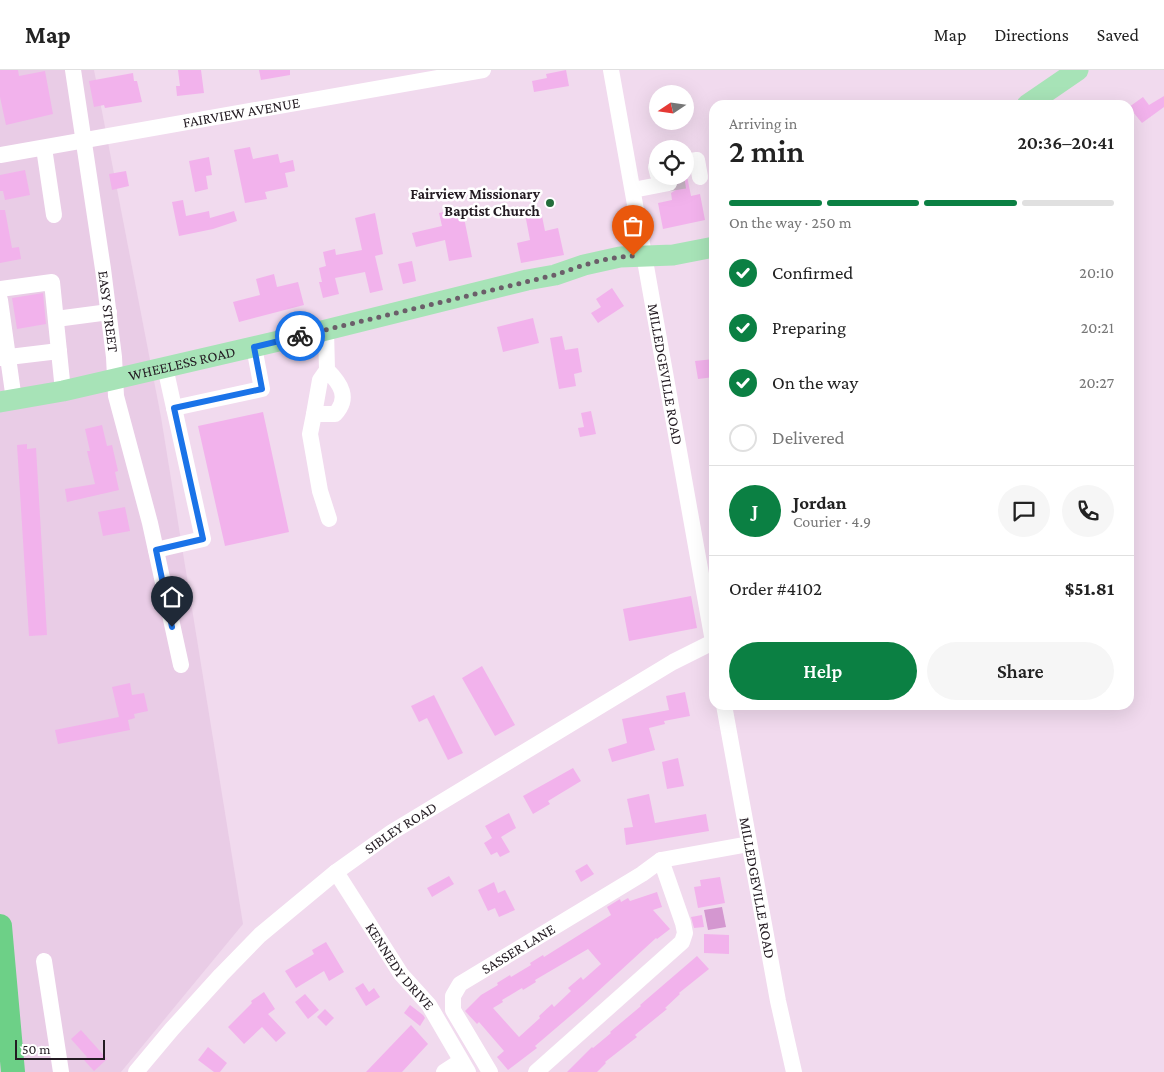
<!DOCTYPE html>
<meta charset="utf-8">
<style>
body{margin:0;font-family:"Crimson Pro",serif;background:#f6f6f6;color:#222;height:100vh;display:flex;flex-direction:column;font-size:19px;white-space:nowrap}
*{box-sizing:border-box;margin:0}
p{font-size:16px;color:#767676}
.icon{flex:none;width:28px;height:28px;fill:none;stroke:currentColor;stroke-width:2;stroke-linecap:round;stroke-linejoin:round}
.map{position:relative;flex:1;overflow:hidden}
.details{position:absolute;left:709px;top:30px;width:425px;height:610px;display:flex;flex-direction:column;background:#fff;border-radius:15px;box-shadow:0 5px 20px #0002}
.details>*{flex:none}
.needle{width:32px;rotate:257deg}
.fabs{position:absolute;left:649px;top:15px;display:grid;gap:10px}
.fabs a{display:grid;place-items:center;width:45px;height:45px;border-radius:50%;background:#fff;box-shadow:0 5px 20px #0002;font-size:25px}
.scale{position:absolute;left:15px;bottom:12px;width:90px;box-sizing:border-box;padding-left:5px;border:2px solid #231b22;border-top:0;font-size:14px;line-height:18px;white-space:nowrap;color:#231b22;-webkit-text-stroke:4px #fff;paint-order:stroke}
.pin{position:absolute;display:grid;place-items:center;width:42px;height:42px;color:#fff;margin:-51px -21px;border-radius:50% 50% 50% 0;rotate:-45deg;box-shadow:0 0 5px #0007}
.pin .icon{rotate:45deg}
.courier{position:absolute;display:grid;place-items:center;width:50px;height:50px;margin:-25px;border:4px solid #1a73e8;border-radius:50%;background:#fff;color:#222;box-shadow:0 1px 6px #0007}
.head em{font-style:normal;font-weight:600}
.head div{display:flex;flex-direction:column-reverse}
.head{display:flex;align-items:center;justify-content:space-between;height:85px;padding:0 20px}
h1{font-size:32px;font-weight:600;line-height:38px}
.bar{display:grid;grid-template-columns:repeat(4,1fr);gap:8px 5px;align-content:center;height:60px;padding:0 20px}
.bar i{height:6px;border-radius:4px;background:#e0e0e0}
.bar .on{background:#0b8043}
.bar p{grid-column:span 4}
.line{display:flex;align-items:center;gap:12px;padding:0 20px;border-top:1px solid #e0e0e0}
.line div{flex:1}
.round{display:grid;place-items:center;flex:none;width:52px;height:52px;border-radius:26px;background:#f6f6f6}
ol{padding:0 20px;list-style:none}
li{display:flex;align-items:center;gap:15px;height:55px}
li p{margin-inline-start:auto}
li .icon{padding:5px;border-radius:50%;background:#0b8043;color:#fff;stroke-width:4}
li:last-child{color:#767676}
li i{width:28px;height:28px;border:2px solid #e0e0e0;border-radius:50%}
.action{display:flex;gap:10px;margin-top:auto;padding:10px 20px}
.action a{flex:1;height:58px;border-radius:30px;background:#0b8043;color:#fff;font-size:20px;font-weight:600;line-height:58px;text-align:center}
.action a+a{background:#f6f6f6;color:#222}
header{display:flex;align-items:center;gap:30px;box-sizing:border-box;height:70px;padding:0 25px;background:#fff;border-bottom:1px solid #e0e0e0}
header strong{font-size:24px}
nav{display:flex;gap:28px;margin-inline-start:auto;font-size:18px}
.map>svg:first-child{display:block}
.built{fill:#e9cce6}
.green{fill:#d497d0}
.building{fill:#f2b2ec;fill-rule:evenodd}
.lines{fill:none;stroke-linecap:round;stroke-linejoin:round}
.minor-tunnel{stroke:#c8b4c5;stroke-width:16;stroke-dasharray:16 8;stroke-linecap:butt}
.minor{stroke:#fff;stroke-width:16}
.major{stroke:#a7e3b7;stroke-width:21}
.highway{stroke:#6dd087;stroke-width:24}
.done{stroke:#6b5e69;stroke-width:5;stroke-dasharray:0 9}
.route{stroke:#1a73e8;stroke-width:6}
.poi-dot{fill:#236d3b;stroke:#fff;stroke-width:2}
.labels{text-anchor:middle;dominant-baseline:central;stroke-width:5;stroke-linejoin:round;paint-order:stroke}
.street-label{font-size:15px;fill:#231b22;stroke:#fff}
.poi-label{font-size:15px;font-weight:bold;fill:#231b22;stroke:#fff;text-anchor:end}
</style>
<header>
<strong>Map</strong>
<nav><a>Map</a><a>Directions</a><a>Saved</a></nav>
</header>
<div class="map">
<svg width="1164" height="1002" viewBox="0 0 1164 1002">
<rect width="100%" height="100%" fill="#f1daee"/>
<path class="built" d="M0 0H94L161 347 243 854 121 1002H0Z"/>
<path class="green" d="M722 837 726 857 708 860 704 840Z"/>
<path class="building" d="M0 0H18L19 6 45 1 53 44 6 55 0 27Z
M178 0H201L204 23 177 26 176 16H180Z
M259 0H290V5L261 10Z
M566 0 569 16 534 22 532 11 547 8 546 4Z
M133 3 134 11H137L142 32 105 38 104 35 94 37 89 11Z
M1164 26V37L1142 53 1129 37 1143 27 1149 35Z
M250 77 253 89 278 84 280 93 293 90 295 101 285 103 288 117 265 122 267 129 245 133 234 80Z
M209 87 212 105 206 106 208 119 195 122 189 91Z
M25 100 30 125 5 130 3 121H0V105Z
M126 101 129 116 112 120 109 104Z
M676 106H687L691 126 700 124 705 150 663 159 658 133 672 130 671 123 676 120 679 116V111Z
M183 130 186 146 209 141 210 148 234 141 237 151 213 159 179 166 172 132Z
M462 138 472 187 449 191 445 170 416 177 412 163 442 156 439 143Z
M0 140H5L12 178 19 177 21 189 0 193Z
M541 141 545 161 558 158 564 185 521 193 517 173 530 170 525 144Z
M375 143 383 184 375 186 383 220 370 223 365 202 335 208 339 224 323 228 319 212H322L319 198 326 196 323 182 335 179 336 185 362 180 355 148Z
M412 191 416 211 403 214 398 194Z
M274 204 277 217 298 212 304 235 239 252 233 232 260 225 256 209Z
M612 218 624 236 598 253 591 243 601 237 596 229Z
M43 223 46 254 17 259 12 228Z
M533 248 539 273 503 282 497 257Z
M562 266 565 280 578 278 582 302 574 304 576 316 559 319 550 268Z
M714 289V307L698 309 695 291Z
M591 341 596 364 580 367 578 358 584 357 581 343Z
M263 342 289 462 225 476 198 356Z
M102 355 107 376 112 375 118 401 115 402 119 420 67 432 65 419 95 414 87 381H90L85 359Z
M27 374V379L36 378 47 565 29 566 17 375Z
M125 437 130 461 103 466 98 442Z
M691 526 697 558 629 571 623 539Z
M482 596 515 655 495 666 462 608Z
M130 613 132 625 144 623 148 641 134 644 135 648 128 650 130 660 58 674 55 660 119 647 112 617Z
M685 622 690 646 664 651 665 654 649 658 655 680 612 692 608 679 627 673 622 649 669 640 666 626Z
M434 625 463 683 448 690 427 648 419 652 411 636Z
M678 688 684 716 667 719 662 692Z
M573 698 581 711 548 731 550 734 533 744 523 726Z
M649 724 655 753 706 744 709 761 626 775 624 758 633 757 627 729Z
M509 743 516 758 501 767 510 782 500 787 497 782 491 785 484 773 492 768 485 756Z
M587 794 594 804 581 812 575 801Z
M449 806 454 814 432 827 427 818Z
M720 807 725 833 698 838 694 817 701 816 700 810Z
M494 812 498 823 505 820 515 840 499 847 495 838 488 841 478 820Z
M657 822 662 837 653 840 670 859 657 869 656 868 583 935 535 976 537 978 508 1000 497 987 504 981 479 952 477 954 465 941 481 925 498 915 497 913 510 905 511 907 531 895 530 893 543 885 544 887 611 845 607 837 620 829 621 832 628 828 630 831ZM588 879 601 894 583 910 581 907 568 918 571 921 554 937 552 934 539 946 540 948 519 967 493 938 503 932 502 930 522 918 523 920 536 912 535 910Z
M702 845 704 857 694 858 691 847Z
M704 864 729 865V884L704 883Z
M326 872 344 902 329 911 324 901 296 918 285 901 314 884 312 880Z
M697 886 709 899 679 923 680 924 665 938 667 939 635 965 637 967 605 992 606 993 597 1002H567L592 977 593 978 611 963 610 962 641 936 640 935Z
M363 913 369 922 374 918 380 927 366 936 355 918Z
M264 922 275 939 268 944 286 963 276 972 262 957 244 974 228 957 252 933 251 931Z
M305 924 319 940 308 949 295 932Z
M410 935 423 945 425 948 420 956 404 943Z
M325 939 334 948 326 956 317 947Z
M411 955 428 974 402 1002H366Z
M81 960 107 989 94 1001 84 990 87 987 71 969Z
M208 977 227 993 220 1002H214L198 990Z"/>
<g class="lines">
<path class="minor-tunnel" d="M669 113 688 110"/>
<g class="minor">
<path id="s1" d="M73 0 103 199 114 287 116 326 150 453 181 595"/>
<path id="s2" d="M611 0 714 577"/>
<path d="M44 78 54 145"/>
<path id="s3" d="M0 85 483 0"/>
<path d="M685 92 697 90 700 107"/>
<path d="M658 97H656L658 105"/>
<path d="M633 120 669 113"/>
<path d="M0 219 52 212 63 321"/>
<path d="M0 230 14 330"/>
<path d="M56 249 109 242"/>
<path d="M326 260 327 300 320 310 314 344H335C350 328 341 314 327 300"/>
<path d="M0 288 59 281"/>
<path d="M174 338 262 319 254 277"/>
<path d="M314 344 310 364 320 421 329 449"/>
<path d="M156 480 203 469 165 297"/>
<path id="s4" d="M724 635 778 931 794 1002"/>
<path id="s5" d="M336 802 401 904 429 935 468 1002"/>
<path d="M44 891 61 1002"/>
<path id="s6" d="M136 1002 172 959 221 905 260 865 336 802 392 762 673 592 713 572"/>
<path d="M444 1002 461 991"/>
<path id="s7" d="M490 1002 453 940V926L460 914 642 804 661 790 749 774"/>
<path d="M536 1002 682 872 685 863 683 853 661 790"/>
</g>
<g class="major">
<path d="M1027 35 1078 0"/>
<path id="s8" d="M0 332 63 321 115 309 326 260 527 210 555 205 584 195 620 187 673 185 714 177"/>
</g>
<path class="highway" d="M0 856 13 1002"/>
</g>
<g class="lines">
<path class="done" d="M300 266 555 205C580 196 606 187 633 186"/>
<path class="route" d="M172 557 156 480 203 469 174 338 262 319 254 277 300 266"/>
</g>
<circle class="poi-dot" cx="550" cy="133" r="5"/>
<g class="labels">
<g class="street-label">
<text stroke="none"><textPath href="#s3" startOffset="245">FAIRVIEW AVENUE</textPath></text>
<text stroke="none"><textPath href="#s1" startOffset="244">EASY STREET</textPath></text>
<text stroke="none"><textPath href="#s8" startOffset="186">WHEELESS ROAD</textPath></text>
<text stroke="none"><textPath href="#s2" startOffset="309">MILLEDGEVILLE ROAD</textPath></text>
<text stroke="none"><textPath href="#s6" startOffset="362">SIBLEY ROAD</textPath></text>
<text stroke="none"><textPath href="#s4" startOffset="186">MILLEDGEVILLE ROAD</textPath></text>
<text stroke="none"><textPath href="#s7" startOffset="168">SASSER LANE</textPath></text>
<text stroke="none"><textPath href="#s5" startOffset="114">KENNEDY DRIVE</textPath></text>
</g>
<g class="poi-label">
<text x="540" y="124">Fairview Missionary<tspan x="540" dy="17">Baptist Church</tspan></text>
</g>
</g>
</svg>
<div class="fabs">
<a><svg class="needle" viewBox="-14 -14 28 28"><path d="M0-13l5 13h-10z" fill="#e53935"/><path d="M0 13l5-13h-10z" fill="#767676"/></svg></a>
<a><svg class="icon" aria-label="locate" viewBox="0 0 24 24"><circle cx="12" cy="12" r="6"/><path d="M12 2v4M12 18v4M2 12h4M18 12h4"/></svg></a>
</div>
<div class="scale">50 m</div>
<div class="pin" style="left:633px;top:186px;background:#ea580c"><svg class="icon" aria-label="bag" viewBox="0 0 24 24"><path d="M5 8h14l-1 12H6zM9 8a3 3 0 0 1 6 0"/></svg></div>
<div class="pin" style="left:172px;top:557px;background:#1f2937"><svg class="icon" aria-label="home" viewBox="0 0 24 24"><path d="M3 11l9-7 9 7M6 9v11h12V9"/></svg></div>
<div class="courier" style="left:300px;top:266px"><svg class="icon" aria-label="bike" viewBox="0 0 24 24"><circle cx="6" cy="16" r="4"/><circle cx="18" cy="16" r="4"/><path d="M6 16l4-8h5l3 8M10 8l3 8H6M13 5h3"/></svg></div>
<section class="details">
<div class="head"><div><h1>2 min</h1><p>Arriving in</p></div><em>20:36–20:41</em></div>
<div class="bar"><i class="on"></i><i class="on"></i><i class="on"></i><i></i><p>On the way · 250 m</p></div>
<ol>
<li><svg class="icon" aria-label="check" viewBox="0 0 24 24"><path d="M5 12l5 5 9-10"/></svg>Confirmed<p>20:10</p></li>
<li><svg class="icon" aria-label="check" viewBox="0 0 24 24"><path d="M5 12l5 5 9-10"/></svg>Preparing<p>20:21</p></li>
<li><svg class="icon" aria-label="check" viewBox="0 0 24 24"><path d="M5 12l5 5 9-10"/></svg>On the way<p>20:27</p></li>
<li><i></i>Delivered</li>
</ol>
<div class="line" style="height:90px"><b class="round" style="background:#0b8043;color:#fff">J</b><div><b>Jordan</b><p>Courier · 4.9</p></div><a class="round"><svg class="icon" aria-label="chat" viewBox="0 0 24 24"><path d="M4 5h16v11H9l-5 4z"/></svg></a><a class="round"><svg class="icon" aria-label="phone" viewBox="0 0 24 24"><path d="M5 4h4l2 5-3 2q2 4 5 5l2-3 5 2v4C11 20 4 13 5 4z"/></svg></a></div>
<div class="line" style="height:65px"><div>Order #4102</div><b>$51.81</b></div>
<div class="action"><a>Help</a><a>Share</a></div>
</section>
</div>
